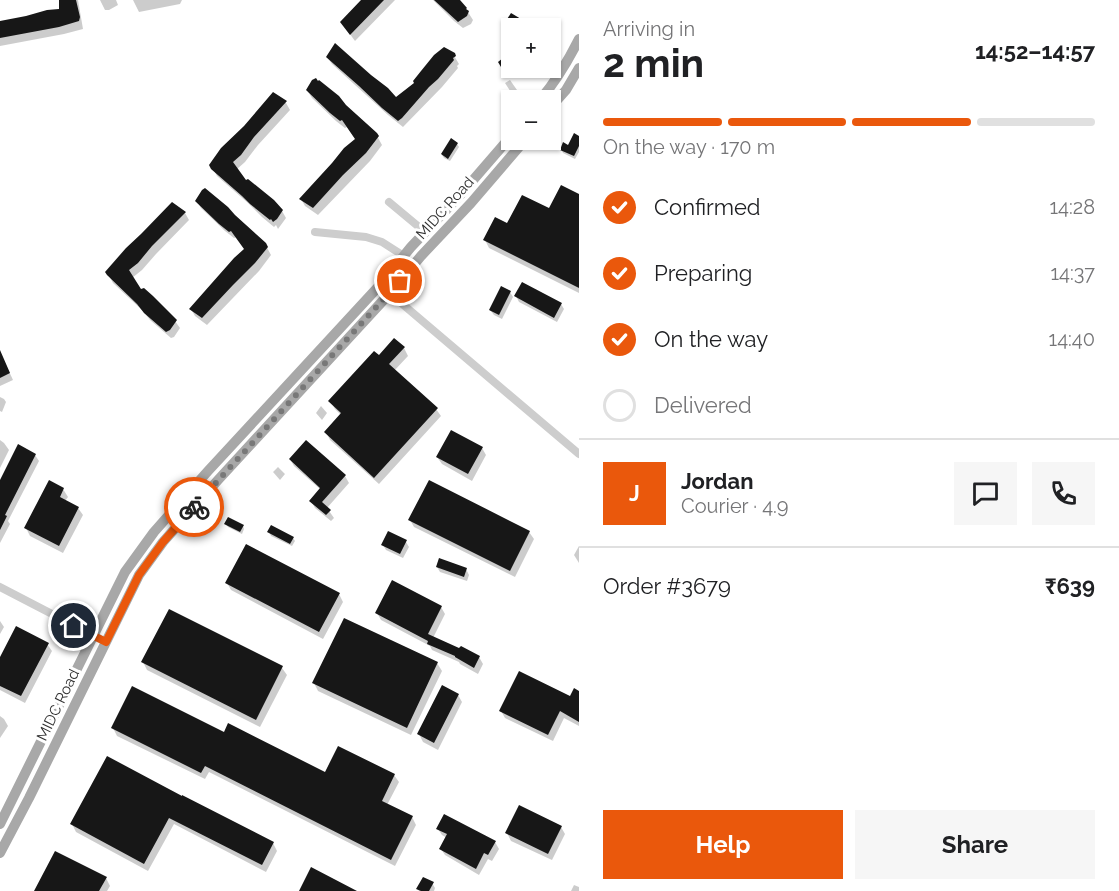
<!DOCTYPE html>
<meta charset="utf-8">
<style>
body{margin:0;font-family:Raleway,sans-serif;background:#f6f6f6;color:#202124;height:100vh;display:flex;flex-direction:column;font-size:22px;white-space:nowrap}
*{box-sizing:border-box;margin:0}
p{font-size:20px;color:#757577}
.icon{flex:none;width:33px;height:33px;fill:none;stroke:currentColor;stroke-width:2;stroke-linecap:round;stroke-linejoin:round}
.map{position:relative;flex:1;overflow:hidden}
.details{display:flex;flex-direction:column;background:#fff;width:540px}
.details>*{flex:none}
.buttons{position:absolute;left:501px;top:18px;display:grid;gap:12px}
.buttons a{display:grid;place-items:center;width:60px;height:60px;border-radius:0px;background:#fff;box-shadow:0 2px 4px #0004;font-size:30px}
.pin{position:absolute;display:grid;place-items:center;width:51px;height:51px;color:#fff;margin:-26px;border:3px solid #fff;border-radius:50%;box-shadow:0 2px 6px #0007}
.courier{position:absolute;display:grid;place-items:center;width:60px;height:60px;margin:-30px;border:4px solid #ea580c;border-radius:50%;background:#fff;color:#222;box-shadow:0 2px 8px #0007}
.overview em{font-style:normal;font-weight:700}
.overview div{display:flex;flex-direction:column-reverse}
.overview{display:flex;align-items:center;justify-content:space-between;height:102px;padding:0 24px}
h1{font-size:39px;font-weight:700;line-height:45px}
.bar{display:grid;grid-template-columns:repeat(4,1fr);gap:9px 6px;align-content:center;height:72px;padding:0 24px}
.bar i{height:8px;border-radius:4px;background:#e0e0e0}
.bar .current{background:#ea580c}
.bar p{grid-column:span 4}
.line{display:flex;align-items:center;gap:15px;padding:0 24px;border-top:2px solid #e0e0e0}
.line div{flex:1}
.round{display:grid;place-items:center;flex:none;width:63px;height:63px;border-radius:0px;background:#f6f6f6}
ol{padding:0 24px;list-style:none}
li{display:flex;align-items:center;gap:18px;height:66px}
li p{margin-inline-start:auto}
li .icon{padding:6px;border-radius:50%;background:#ea580c;color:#fff;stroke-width:4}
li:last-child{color:#757577}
li i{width:33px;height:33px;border:3px solid #e0e0e0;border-radius:50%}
.button{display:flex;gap:12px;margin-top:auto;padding:12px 24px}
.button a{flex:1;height:69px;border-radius:0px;background:#ea580c;color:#fff;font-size:24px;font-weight:700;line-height:69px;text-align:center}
.button a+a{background:#f6f6f6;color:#202124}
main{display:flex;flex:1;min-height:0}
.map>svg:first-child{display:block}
.shadow{fill:#0003}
.building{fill:#171717}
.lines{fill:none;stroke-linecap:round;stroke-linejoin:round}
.minor{stroke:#cdcdcd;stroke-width:8}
.major{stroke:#a8a8a8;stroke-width:10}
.done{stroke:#787878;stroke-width:6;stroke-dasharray:0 10.8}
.route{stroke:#ea580c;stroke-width:8}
.labels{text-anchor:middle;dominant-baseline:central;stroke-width:6;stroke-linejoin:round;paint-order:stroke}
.street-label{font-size:15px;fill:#303030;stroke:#fff}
</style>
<main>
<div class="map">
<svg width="579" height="891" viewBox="0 0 579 891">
<rect width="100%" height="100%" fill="#fff"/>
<path class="shadow" d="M60 0H78L83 29 64 34 0 46V23L60 10Z
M100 0H116L118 5 109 10H105Z
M133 0H182L180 4 139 12Z
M362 0H395L355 41 341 22Z
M433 0H458L466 9 473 20 471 24 463 28 454 21Z
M511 15 533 28H512V36L507 33 504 27Z
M453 54 459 64 457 66 458 68 442 87 403 127 388 115 332 64 327 57 396 99Z
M510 80 517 90 512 94 505 83Z
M307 90 376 134 382 145 370 161 318 215 305 206 301 199 356 140 347 127 345 128 336 121 312 98Z
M273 94 286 103 290 110 258 145 245 162 236 170 246 182 282 211 286 218 278 229 276 225 274 227 262 217 248 203 217 176 211 165Z
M579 137V152L575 159 563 153 561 149 569 147Z
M457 144 459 147 450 161 444 158 442 155Z
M579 196V293L489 248 485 240 508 225 550 210Z
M197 201 265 244 271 255 259 271 207 325 195 316 191 309 246 250 237 237 234 238 225 231 201 208Z
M185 213 189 220 156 254 142 270 132 278 141 291 175 321 180 328 174 337 171 338 150 320 143 311 113 283 107 272Z
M510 292 513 297 502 319 494 315 490 310Z
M516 296 561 304 564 309 557 322 519 302Z
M404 348 408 356 394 371 436 409 441 416 379 484 330 440 326 432 341 415 335 409 330 401 379 357Z
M0 352 13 380 0 386Z
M0 397 4 399 6 402 2 412 0 411Z
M321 406 327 413 322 420 316 413Z
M0 440 4 443 9 450 0 468Z
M482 448 486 455 472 481 442 464 437 457Z
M35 455 39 461 8 521 10 524 0 543V482Z
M290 459 345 476 349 483 327 508 334 518 331 521 315 508 311 501 321 490 294 466Z
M278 467 285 474 280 480 273 472Z
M63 489 68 497 65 501 78 508 83 515 63 553 30 536 26 528Z
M410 520 529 532 534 539 515 577 414 527Z
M226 524 243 526 244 529 242 534 228 527Z
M269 532 293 538 295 541 292 546 271 536Z
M406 542 409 547 403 558 386 550 383 545Z
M579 546V563L574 555Z
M437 567 466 569 469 575 467 581 440 572Z
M393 582 441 607 445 614 433 638 479 657 483 664 478 674 460 664 459 662 432 650 430 646 381 620 377 613Z
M227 583 339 594 343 602 323 639 231 590Z
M169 611 282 668 287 675 260 727 147 670 143 662Z
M344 620 437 663 442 671 411 735 318 691 314 683Z
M0 621 4 627 0 634Z
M47 644 52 651 25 703 0 690V661Z
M579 692V726L564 718 553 741 505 718 501 711 570 698Z
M458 695 462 702 438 750 423 742 419 734Z
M0 716 4 719 8 726 0 738Z
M113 728 224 734 326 774 394 775 399 782 387 805 412 817 416 825 395 866 209 772 205 779 117 736Z
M108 758 273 843 277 851 266 872 174 824 148 871 76 832 72 824Z
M561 827 565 834 552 860 511 841 507 833Z
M438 829 495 842 499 849 492 861 488 859 479 875 445 855 441 849 447 838 442 835Z
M106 878 110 886 107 891H35Z
M432 883 435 888 434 891H419L418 889Z
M574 885 579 887V891H571Z"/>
<path class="building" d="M59 0H76L80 17 79 21 59 27 0 38V21L26 16 47 10 59 9Z
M361 0H384L350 35 340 22Z
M434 0H460L467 8 466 9 469 11 467 16 458 22Z
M511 13 536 28H512V33L502 27Z
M335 43 371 75 388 88 396 97 414 83 413 81 421 71 434 55 444 47 455 53 456 56 453 58 454 60 438 79 429 87 402 118 398 121 382 108 359 86 326 57Z
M512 54V65L504 72 498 62 503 58 504 60Z
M316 78 318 81 319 80 339 96 346 105 377 133 379 136 366 153 343 175 313 208 299 199 332 163 344 148 355 139 342 120 340 121 330 113 306 90 312 80Z
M273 92 287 101 254 137 241 155 233 162 246 180 248 179 274 200 283 210 277 219 273 222 271 219 270 220 250 204 242 196 211 169 209 165 221 148 244 126Z
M574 133 579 136V146L574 156 560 150 563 142 568 145Z
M451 138 458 143 448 159 441 154Z
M561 185 579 194V288L483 240 495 217 507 223 522 195 549 208Z
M205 188 228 207 235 215 266 243 268 247 255 263 233 285 202 318 189 309 234 258 244 249 231 231 229 232 219 224 195 201 202 190Z
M172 202 186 212 152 246 138 263 129 270 141 289 144 288 153 296 177 320 170 330 166 332 144 313 137 304 107 275 105 272 126 248 141 234Z
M522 282 562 303 554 318 514 296Z
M501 286 511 291 499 315 489 310Z
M394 338 405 347 389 364 438 408 374 478 324 432 341 413 328 401 374 351 379 355Z
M0 350 10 373 0 378Z
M451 430 483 447 468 474 436 457Z
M306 440 346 475 322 502 331 510 326 515 309 501 320 488 289 459Z
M18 444 36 454 5 515 7 516 0 530V480Z
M49 480 64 488 60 497 79 507 59 546 24 528Z
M429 480 530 531 510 571 408 520Z
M228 517 244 525 240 532 224 524Z
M271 525 294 537 290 544 267 532Z
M388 531 407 540 400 554 381 545Z
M246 544 340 593 319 632 225 583Z
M439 558 467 568 464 577 436 567Z
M392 580 442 606 428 634 459 648 461 646 480 656 474 668 455 657V656L427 644 428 641 375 613Z
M169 609 283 666 256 720 141 662Z
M344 618 438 662 407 728 312 683Z
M16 626 49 643 21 696 0 686V657Z
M519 671 570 696 574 688 579 691V722L560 711 548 735 499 711Z
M442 685 459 694 434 743 417 734Z
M132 686 224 732 228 723 325 772 338 746 395 774 382 801 413 816 391 860 205 766 201 773 111 728Z
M107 756 182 796V795L274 842 262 865 169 818 144 864 70 824Z
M519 805 562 826 548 854 505 833Z
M444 814 496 841 488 855 484 853 476 869 439 849 447 834 436 829Z
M55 851 107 877 99 891H34Z
M311 867 357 891H299Z
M423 877 434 882 429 891H421L416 889Z"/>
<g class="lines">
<path class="minor" d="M389 202 425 232
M315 232 366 237 382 242 404 256
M380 285 579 454
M0 587 106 642"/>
<path class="major" d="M540 100C556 81 568 61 579 39
M550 108 566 90 579 68
M0 824 125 572 154 532 208 471 380 285 411 247 461 194 512 135
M0 853 29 798 139 575 163 542 218 480 390 293 421 256 471 203 525 140"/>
</g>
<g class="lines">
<path class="done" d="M194 507 400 281"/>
<path class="route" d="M74 626 106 642 139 575 163 542 194 507"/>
</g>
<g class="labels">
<g class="street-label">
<text transform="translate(445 208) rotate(-48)">MIDC Road</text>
<text transform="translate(58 705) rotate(-64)">MIDC Road</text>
</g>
</g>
</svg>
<div class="buttons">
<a>+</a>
<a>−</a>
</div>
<div class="pin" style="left:400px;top:281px;background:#ea580c"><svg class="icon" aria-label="bag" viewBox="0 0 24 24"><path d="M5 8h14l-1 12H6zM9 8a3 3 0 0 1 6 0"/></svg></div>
<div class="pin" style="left:74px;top:626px;background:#1f2937"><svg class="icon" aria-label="home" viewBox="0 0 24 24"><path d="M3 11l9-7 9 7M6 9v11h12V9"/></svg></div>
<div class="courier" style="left:194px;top:507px"><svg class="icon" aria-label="bike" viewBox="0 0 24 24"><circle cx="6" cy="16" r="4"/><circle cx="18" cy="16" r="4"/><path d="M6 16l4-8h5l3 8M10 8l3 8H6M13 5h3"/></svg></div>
</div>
<section class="details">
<div class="overview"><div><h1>2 min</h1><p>Arriving in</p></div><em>14:52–14:57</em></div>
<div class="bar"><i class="current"></i><i class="current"></i><i class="current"></i><i></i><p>On the way · 170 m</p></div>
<ol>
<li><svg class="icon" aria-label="check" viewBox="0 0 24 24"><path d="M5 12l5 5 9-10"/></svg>Confirmed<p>14:28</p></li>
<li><svg class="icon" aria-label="check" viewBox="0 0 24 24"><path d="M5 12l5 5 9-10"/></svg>Preparing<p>14:37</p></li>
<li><svg class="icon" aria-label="check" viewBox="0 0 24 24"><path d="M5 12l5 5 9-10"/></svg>On the way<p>14:40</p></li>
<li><i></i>Delivered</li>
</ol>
<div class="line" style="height:108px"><b class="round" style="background:#ea580c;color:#fff">J</b><div><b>Jordan</b><p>Courier · 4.9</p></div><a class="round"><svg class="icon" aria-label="chat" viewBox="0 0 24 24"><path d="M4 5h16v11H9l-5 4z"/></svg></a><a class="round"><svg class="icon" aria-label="phone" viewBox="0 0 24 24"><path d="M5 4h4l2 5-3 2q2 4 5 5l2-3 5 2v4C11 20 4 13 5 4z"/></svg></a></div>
<div class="line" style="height:78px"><div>Order #3679</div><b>₹639</b></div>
<div class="button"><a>Help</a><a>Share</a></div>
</section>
</main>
